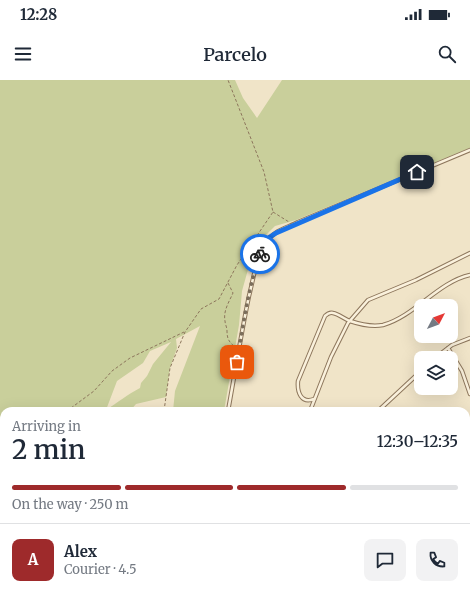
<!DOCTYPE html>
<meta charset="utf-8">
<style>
body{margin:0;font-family:Merriweather,serif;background:#f2f2f3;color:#1f2937;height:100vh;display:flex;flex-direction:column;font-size:15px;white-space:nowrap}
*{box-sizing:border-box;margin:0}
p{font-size:13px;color:#747a83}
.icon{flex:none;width:22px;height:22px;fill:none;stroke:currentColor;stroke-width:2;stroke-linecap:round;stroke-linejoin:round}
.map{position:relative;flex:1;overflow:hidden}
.details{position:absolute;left:0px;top:327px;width:470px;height:196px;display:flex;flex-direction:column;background:#fff;border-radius:12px 12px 0 0;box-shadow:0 4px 16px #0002}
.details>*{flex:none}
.needle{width:26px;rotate:49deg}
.tools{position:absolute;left:414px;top:219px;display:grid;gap:8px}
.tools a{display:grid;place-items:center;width:44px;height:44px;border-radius:8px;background:#fff;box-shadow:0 4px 16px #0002;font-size:20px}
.pin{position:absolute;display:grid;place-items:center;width:34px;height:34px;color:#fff;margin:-17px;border-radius:8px;box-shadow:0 2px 6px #0006}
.courier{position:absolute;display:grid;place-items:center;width:40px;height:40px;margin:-20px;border:3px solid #1a73e8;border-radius:50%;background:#fff;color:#222;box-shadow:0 1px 5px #0007}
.summary em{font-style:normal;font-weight:600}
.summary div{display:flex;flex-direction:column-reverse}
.summary{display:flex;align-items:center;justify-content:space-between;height:68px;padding:0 12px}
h1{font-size:26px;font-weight:600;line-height:30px}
.bar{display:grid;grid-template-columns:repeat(4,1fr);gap:6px 4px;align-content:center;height:48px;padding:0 12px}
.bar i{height:5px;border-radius:3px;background:#e0e1e3}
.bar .current{background:#9e2a2b}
.bar p{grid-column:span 4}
.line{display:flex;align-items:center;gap:10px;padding:0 12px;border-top:1px solid #e0e1e3}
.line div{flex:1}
.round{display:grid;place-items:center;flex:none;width:42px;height:42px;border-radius:8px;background:#f2f2f3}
.status{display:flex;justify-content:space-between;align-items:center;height:28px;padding:0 20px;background:#fff;direction:ltr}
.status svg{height:11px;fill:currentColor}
header{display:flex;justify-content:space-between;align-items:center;height:52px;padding:0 12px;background:#fff;font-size:18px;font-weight:600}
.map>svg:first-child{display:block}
.green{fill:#c9cf9b;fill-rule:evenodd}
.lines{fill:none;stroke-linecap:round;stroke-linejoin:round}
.stream{stroke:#6f938a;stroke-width:1.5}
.service-casing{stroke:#8d765c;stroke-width:4.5}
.path{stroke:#8d765c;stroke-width:1;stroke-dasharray:3 2;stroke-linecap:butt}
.service{stroke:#faf1dc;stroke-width:2.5}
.done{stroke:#7c6e5b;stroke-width:4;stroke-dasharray:0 7.2}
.route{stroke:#1a73e8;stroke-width:5}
</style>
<div class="status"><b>12:28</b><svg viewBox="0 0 49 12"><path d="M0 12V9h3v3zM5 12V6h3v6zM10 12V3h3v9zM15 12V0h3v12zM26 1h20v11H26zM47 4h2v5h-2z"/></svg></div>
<header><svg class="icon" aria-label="menu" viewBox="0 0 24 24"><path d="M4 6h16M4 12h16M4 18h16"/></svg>Parcelo<svg class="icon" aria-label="search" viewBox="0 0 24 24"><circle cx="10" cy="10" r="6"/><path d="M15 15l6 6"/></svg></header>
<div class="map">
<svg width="470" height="523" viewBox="0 0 470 523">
<rect width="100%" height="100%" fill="#f0e4c8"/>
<path class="green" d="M0 0H235L243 18 257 38 282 0H470V68L296 140 275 146 258 163 249 186 242 211 239 245 224 331H173L175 311 200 246 176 259 177 268 170 288 166 317 136 324 130 331H4V372L0 367ZM171 262 153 284 147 296 141 303 140 308C128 314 117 323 106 330L117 301 143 283 150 271Z
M4 414V519H210L209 523H0V421Z
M470 469V523H417L419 519H466V470Z"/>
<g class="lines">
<path class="stream" d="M466 496 470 495
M177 523 182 519
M420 523 422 519"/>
<defs>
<path id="service" d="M448 268 462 291 470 314
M435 278 452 265 470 258
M314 319C301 324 297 312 298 301L325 236C327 234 330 232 333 233 339 234 344 239 350 241 359 244 373 247 383 245 415 236 438 202 470 195
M228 331C235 293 241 254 249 216 254 197 256 175 269 159 275 150 289 147 298 142L470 70
M310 331 331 277 348 243 368 220 416 200 470 173
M378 331 421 291
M466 365 470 360
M258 519V523
M228 523 229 519
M268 523 269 519"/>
</defs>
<use href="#service" class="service-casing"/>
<path class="path" d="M273 132 289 142
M228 203 233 213C229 222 223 231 225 241 225 244 227 247 227 251 227 259 229 262 235 267
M67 331 94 311 112 291 130 278 184 252
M164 331 170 288 185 252 201 229 219 219 237 185 273 132 264 92 228 0
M0 374 4 380
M0 411 4 403
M466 493 470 491
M466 507H470
M22 523 33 519
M166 523 168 519
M431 523 433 519"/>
<use href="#service" class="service"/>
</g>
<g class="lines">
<path class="done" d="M237 282C243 246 248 209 260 174"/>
<path class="route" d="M260 174 270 157 276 153 417 92"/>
</g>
</svg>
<div class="tools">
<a><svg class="needle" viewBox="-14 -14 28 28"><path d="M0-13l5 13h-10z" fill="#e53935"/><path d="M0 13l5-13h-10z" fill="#747a83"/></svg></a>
<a><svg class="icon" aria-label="layers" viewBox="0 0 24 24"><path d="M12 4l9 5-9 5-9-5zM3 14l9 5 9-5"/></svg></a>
</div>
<div class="pin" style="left:237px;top:282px;background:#ea580c"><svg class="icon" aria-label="bag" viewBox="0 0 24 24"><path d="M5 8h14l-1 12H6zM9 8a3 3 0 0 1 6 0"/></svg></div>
<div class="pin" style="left:417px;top:92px;background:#1f2937"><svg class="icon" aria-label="home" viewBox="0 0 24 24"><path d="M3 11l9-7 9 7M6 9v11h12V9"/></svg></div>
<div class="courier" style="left:260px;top:174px"><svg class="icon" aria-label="bike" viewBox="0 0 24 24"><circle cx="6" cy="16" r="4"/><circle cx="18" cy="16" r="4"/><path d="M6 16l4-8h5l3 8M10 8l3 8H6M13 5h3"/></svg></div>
<section class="details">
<div class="summary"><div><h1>2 min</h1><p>Arriving in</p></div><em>12:30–12:35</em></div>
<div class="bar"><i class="current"></i><i class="current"></i><i class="current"></i><i></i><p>On the way · 250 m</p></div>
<div class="line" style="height:72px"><b class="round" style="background:#9e2a2b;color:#fff">A</b><div><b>Alex</b><p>Courier · 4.5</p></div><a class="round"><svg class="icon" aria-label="chat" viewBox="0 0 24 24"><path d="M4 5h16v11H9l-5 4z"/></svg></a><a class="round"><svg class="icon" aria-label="phone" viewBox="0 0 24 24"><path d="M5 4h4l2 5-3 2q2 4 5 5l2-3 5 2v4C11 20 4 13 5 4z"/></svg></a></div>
</section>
</div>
